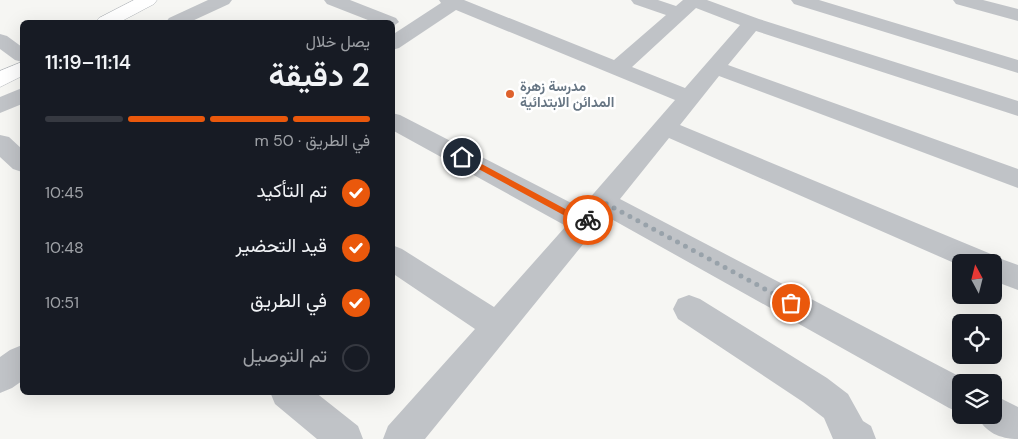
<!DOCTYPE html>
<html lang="ar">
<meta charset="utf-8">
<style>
body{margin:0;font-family:"DM Sans",Vazirmatn,sans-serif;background:#20242c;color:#f1f3f6;direction:rtl;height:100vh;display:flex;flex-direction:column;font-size:19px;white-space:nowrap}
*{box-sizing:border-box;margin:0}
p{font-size:16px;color:#9ea1a6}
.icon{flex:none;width:28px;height:28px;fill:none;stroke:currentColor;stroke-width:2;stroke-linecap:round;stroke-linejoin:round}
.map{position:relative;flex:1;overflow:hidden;direction:ltr}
.details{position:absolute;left:20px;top:20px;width:375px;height:375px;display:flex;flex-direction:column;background:#171b24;border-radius:8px;box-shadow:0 5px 20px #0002;direction:rtl}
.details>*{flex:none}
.needle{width:32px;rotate:353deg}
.buttons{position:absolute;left:952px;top:254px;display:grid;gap:10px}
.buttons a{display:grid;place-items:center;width:50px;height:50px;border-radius:8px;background:#171b24;box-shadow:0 5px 20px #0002;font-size:25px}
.pin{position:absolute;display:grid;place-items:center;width:42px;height:42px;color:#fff;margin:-21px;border:2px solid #fff;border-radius:50%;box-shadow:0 1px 5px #0007}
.courier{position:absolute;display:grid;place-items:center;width:50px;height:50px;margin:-25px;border:4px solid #ea580c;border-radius:50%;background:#fff;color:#222;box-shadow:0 1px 6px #0007}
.summary em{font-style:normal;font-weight:600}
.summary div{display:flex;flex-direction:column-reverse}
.summary{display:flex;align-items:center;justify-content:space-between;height:85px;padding:0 25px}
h1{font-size:32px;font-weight:600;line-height:38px}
.bar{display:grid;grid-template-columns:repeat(4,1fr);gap:8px 5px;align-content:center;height:60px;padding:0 25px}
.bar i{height:6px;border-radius:4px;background:#363941}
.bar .active{background:#ea580c}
.bar p{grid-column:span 4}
ol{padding:0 25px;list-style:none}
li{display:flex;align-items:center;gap:15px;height:55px}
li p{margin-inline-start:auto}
li .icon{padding:5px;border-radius:50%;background:#ea580c;color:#fff;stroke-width:4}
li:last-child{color:#9ea1a6}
li i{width:28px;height:28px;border:2px solid #363941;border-radius:50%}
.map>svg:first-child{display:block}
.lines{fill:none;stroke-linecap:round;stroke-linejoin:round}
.major-casing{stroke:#b3b7bb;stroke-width:1}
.minor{fill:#c0c3c7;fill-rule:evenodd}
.major{fill:#fff;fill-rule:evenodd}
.route{fill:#ea580c}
.done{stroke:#98a2aa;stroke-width:5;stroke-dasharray:0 9}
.poi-dot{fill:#de612c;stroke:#fff;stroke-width:2}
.labels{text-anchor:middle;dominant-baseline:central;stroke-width:5;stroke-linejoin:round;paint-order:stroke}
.poi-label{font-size:14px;font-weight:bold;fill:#667583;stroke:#fff;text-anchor:start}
</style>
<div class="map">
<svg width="1018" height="439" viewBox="0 0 1018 439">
<rect width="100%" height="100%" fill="#f6f6f3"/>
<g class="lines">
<defs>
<path id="major" d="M134 0H157L154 4 120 22H96L99 18Z
M22 62V76L0 87V71Z"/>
</defs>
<use href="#major" class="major-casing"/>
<path class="minor" d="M208 0H232L229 4 190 22H166L169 18Z
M324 0H350L396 18 399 22 392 27V22H373L327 4Z
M439 0H464L614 60 666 15 634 4 631 0H658L676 6 683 0H707L759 19 1018 101V116L756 31 728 65 1018 169V188L719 76 680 125 991 254 993 256 1018 265V290L994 281V262H961V266L669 138 620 199 970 382H961V413L949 408 606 216 425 439H383L388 426 475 329 392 273V245L402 249 494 307 566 226 392 130V113L400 115 581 208 675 100 456 10 399 48 392 50V35L441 3ZM696 8 740 25 685 88 632 67Z
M791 0H819L1018 60V73L794 4Z
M953 0H983L1018 9V21L956 4Z
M0 34 7 36 22 47V62L15 60 0 49Z
M22 88V104L0 113V97Z
M0 135 9 137 22 149V172L13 169 0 157Z
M689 295 700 299 827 378 848 394 863 421 871 426 876 439H833L824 418 803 402 678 319 673 309 678 299Z
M22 345V381L12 388 0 393V357L10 350Z
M270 392H315L358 426 363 439H317L275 404Z
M994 395 1018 407V439C1000 439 984 432 977 415H994Z"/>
<use href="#major" class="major"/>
</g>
<path class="route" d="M460 155H465L584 219 588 217 592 220 588 225H582L460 159Z"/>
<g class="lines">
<path class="done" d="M588 220 603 202 791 303"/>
</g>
<circle class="poi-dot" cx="510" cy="94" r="5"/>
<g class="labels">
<g class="poi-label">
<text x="520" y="86">مدرسة زهرة<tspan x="520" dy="16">المدائن الابتدائية</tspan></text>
</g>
</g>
</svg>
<div class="buttons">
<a><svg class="needle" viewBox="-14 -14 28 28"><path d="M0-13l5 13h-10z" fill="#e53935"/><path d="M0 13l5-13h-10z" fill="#9ea1a6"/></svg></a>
<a><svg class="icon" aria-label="locate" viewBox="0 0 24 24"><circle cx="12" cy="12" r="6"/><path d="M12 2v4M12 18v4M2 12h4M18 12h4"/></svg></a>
<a><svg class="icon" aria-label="layers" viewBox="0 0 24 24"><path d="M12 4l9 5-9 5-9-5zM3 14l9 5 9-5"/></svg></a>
</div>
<div class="pin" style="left:791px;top:303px;background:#ea580c"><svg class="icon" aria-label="bag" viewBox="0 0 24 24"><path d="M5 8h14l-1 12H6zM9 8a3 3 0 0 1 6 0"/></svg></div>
<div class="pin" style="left:462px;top:157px;background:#1f2937"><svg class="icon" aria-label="home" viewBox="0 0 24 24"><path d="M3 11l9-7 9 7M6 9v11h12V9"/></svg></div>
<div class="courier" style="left:588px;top:220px"><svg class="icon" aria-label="bike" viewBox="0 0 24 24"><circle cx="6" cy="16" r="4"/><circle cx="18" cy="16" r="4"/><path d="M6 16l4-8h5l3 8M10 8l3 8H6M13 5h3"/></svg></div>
<section class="details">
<div class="summary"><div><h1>2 دقيقة</h1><p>يصل خلال</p></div><em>11:14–11:19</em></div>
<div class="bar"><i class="active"></i><i class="active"></i><i class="active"></i><i></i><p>في الطريق · 50 m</p></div>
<ol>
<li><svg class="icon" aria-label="check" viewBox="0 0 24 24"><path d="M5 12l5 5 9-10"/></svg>تم التأكيد<p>10:45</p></li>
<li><svg class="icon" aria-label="check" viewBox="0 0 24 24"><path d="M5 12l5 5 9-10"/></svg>قيد التحضير<p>10:48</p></li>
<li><svg class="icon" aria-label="check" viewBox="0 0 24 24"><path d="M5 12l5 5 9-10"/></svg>في الطريق<p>10:51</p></li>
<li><i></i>تم التوصيل</li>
</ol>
</section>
</div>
